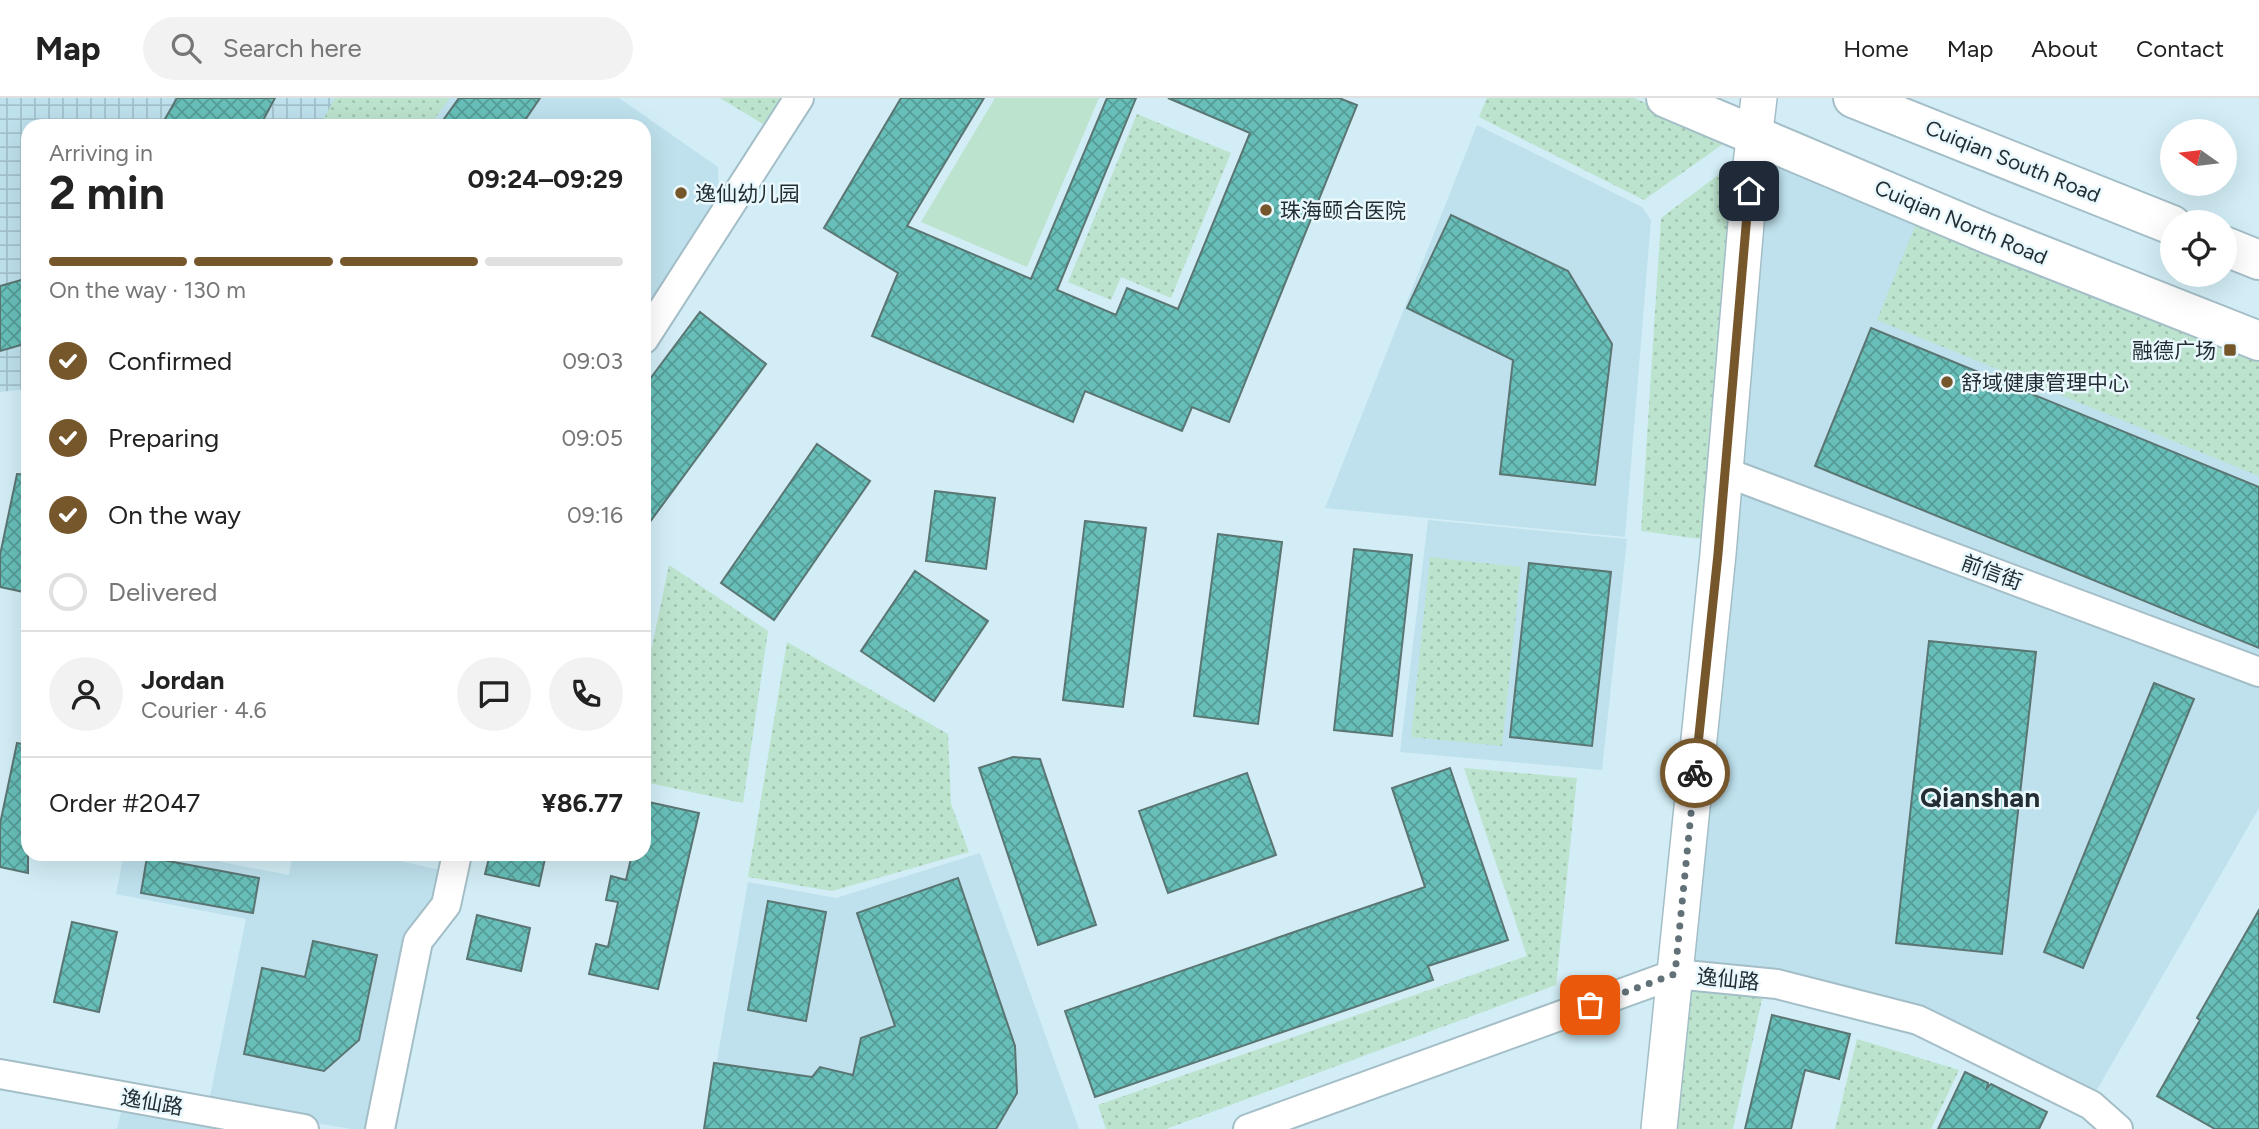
<!DOCTYPE html>
<meta charset="utf-8">
<style>
body{margin:0;font-family:Figtree,"Noto Sans SC",sans-serif;background:#f2f2f2;color:#222;height:100vh;display:flex;flex-direction:column;font-size:26px;white-space:nowrap}
*{box-sizing:border-box;margin:0}
p{font-size:23px;color:#767676}
.icon{flex:none;width:38px;height:38px;fill:none;stroke:currentColor;stroke-width:2;stroke-linecap:round;stroke-linejoin:round}
.map{position:relative;flex:1;overflow:hidden}
.drawer{position:absolute;left:21px;top:21px;width:630px;height:742px;display:flex;flex-direction:column;background:#fff;border-radius:21px;box-shadow:0 7px 28px #0002}
.drawer>*{flex:none}
.needle{width:46px;rotate:284deg}
.buttons{position:absolute;left:2160px;top:21px;display:grid;gap:14px}
.buttons a{display:grid;place-items:center;width:77px;height:77px;border-radius:50%;background:#fff;box-shadow:0 7px 28px #0002;font-size:35px}
.pin{position:absolute;display:grid;place-items:center;width:60px;height:60px;color:#fff;margin:-30px;border-radius:14px;box-shadow:0 4px 10px #0006}
.courier{position:absolute;display:grid;place-items:center;width:70px;height:70px;margin:-35px;border:5px solid #76572c;border-radius:50%;background:#fff;color:#222;box-shadow:0 2px 9px #0007}
.overview em{font-style:normal;font-weight:700}
.overview div{display:flex;flex-direction:column-reverse}
.overview{display:flex;align-items:center;justify-content:space-between;height:119px;padding:0 28px}
h1{font-size:46px;font-weight:700;line-height:52px}
.bar{display:grid;grid-template-columns:repeat(4,1fr);gap:10px 7px;align-content:center;height:84px;padding:0 28px}
.bar i{height:9px;border-radius:5px;background:#e0e0e0}
.bar .current{background:#76572c}
.bar p{grid-column:span 4}
.line{display:flex;align-items:center;gap:18px;padding:0 28px;border-top:2px solid #e0e0e0}
.line div{flex:1}
.round{display:grid;place-items:center;flex:none;width:74px;height:74px;border-radius:37px;background:#f2f2f2}
ol{padding:0 28px;list-style:none}
li{display:flex;align-items:center;gap:21px;height:77px}
li p{margin-inline-start:auto}
li .icon{padding:7px;border-radius:50%;background:#76572c;color:#fff;stroke-width:4}
li:last-child{color:#767676}
li i{width:38px;height:38px;border:4px solid #e0e0e0;border-radius:50%}
header{display:flex;align-items:center;gap:42px;box-sizing:border-box;height:98px;padding:0 35px;background:#fff;border-bottom:2px solid #e0e0e0}
header strong{font-size:33px}
nav{display:flex;gap:38px;margin-inline-start:auto;font-size:24px}
.search{width:490px;height:63px;background:#f2f2f2;display:flex;align-items:center;gap:18px;box-sizing:border-box;padding:0 24px;border-radius:38px;color:#767676;font-size:26px}
.map>svg:first-child{display:block}
.built{fill:#bee1ed}
.industrial{fill:url(#industrial-grid)}
.grass{fill:url(#grass-dots)}
.green{fill:#bce3cd}
.building{fill:url(#building-cross-hatch);stroke:#5b7573;stroke-width:2}
.lines{fill:none;stroke-linecap:round;stroke-linejoin:round}
.minor-casing{stroke:#a4bec7;stroke-width:32}
.tertiary-casing{stroke:#a4bec7;stroke-width:38}
.secondary-casing{stroke:#a4bec7;stroke-width:42}
.minor{stroke:#fff;stroke-width:28}
.tertiary{stroke:#fff;stroke-width:35}
.secondary{stroke:#fff;stroke-width:38}
.done{stroke:#617177;stroke-width:7;stroke-dasharray:0 12.6}
.route{stroke:#76572c;stroke-width:9}
.poi-dot{fill:#76572c;stroke:#e8f8fd;stroke-width:2.5}
.labels{text-anchor:middle;dominant-baseline:central;stroke-width:5;stroke-linejoin:round;paint-order:stroke}
.street-label{font-size:21px;fill:#242e32;stroke:#e8f8fd}
.poi-label{font-size:21px;fill:#242e32;stroke:#e8f8fd;text-anchor:start}
.district-label{font-size:28px;font-weight:bold;fill:#242e32;stroke:#e8f8fd}
</style>
<header>
<strong>Map</strong>
<div class="search"><svg class="icon" aria-label="search" viewBox="0 0 24 24"><circle cx="10" cy="10" r="6"/><path d="M15 15l6 6"/></svg>Search here</div>
<nav><a>Home</a><a>Map</a><a>About</a><a>Contact</a></nav>
</header>
<div class="map">
<svg width="2259" height="1031" viewBox="0 0 2259 1031">
<defs>
<pattern id="industrial-grid" width="8" height="8" patternUnits="userSpaceOnUse" patternTransform="scale(1.75)"><rect width="8" height="8" fill="#bee1ed"/><path d="M0 4h8M4 0v8" fill="none" stroke="#a3c1cc"/></pattern>
<pattern id="grass-dots" width="8" height="8" patternUnits="userSpaceOnUse" patternTransform="scale(1.75)"><rect width="8" height="8" fill="#bce3cd"/><path d="M2 2h.1M6 6h.1" fill="none" stroke="#a1c3b0" stroke-width="1.8" stroke-linecap="round"/></pattern>
<pattern id="building-cross-hatch" width="8" height="8" patternUnits="userSpaceOnUse" patternTransform="scale(1.75)"><rect width="8" height="8" fill="#68bfb9"/><path d="M0 0l8 8M0 8l8-8" fill="none" stroke="#559c97"/></pattern>
</defs>
<rect width="100%" height="100%" fill="#d2edf6"/>
<path class="built" d="M416 0H619L718 69 719 121 644 233V28H399Z
M1477 27 1642 109 1651 122 1625 439 1325 410Z
M1755 39 2259 246V571L1727 373Z
M1727 378 2259 577V710L2090 1004 1918 918 1677 873Z
M1428 422 1627 441 1602 672 1400 654Z
M980 755 1079 1031H705L748 784 836 800Z
M124 756H180L289 777 293 756H369L449 774 374 1031H352L208 1008 246 821 116 796Z
M123 1006 264 1031H117Z"/>
<path class="industrial" d="M0 0H413L396 28H28V291L0 294Z"/>
<path class="grass" d="M335 0H450L429 28H320Z
M720 0H784L766 28Z
M1487 0H1634L1730 41 1644 102 1479 19Z
M1137 16 1231 55 1171 200 1121 179 1111 202 1068 184Z
M1742 59 1708 442 1641 433 1661 120Z
M1918 121 2259 259V378L1877 222Z
M1430 459 1521 469 1502 648 1411 639Z
M669 467 768 533 743 705 644 684V587Z
M787 544 948 636 951 706 969 754 832 793 748 779Z
M1464 670 1577 680 1556 887 1166 1031H1106L1098 1007 1527 858Z
M1678 879 1765 888 1733 1031H1663Z
M1857 941 1959 972 1931 1031H1835Z"/>
<path class="green" d="M995 0H1099L1027 169 921 124Z"/>
<path class="building" d="M177 0H275L260 28H161Z
M459 0H540L521 28H439Z
M901 0H984L907 128 1031 181 1107 0H1136L1057 192 1116 217 1127 190 1178 211 1250 35 1168 0H1339L1357 7 1229 324 1192 309 1182 333 1085 293 1073 324 872 238 898 175 824 130Z
M1451 117 1568 173 1612 246 1595 387 1500 376 1513 262 1407 210Z
M28 180V245L0 253V188Z
M700 214 766 266 644 432V289Z
M1871 230 2259 389V550L1815 368Z
M817 346 870 383 774 522 721 485Z
M17 376 28 377V495L0 489V457Z
M935 393 995 400 986 471 926 463Z
M1085 423 1146 430 1123 609 1063 602Z
M1218 436 1282 444 1258 626 1194 618Z
M1354 451 1412 457 1392 638 1334 632Z
M1529 465 1611 474 1592 648 1510 639Z
M915 473 988 523 934 603 861 553Z
M1929 543 2036 554 2002 856 1896 845Z
M2154 585 2194 601 2083 870 2044 854Z
M17 645 28 647V775L0 769V726Z
M1013 659 1040 661 1096 827 1038 847 979 670Z
M1450 670 1508 842 1428 868 1433 882 1095 999 1065 913 1425 789 1392 690Z
M1247 675 1276 757 1168 795 1139 713Z
M644 703 699 715 658 891 589 876 596 846 608 849 618 804 606 802 611 778 626 782 632 756H644Z
M490 756H546L539 788 485 776Z
M147 759 259 780 253 815 141 795Z
M958 780 1015 948 1017 995 996 1031H704L714 965 812 979 820 969 853 977 861 940 895 928 857 815Z
M768 803 826 814 806 923 748 912Z
M2259 812V1031H2215L2157 998 2200 922 2197 920Z
M477 817 530 830 521 873 467 861Z
M72 824 117 834 99 914 54 904Z
M313 843 377 857 359 942 324 973 244 956 262 870 305 879Z
M1772 917 1850 936 1839 981 1805 972 1791 1031H1745Z
M1965 974 1988 985 1987 990 1991 986 2047 1014 2039 1031H1938Z"/>
<g class="lines">
<defs>
<path id="minor" d="M644 241 799 0
M1725 374 2259 574
M0 976 304 1031
M380 1031 418 843 446 807 457 756
M1248 1031 1675 876 1777 886 1918 922 2091 1007 2118 1031"/>
<path id="tertiary" d="M1659 1031 1718 456 1751 66 1759 0"/>
<path id="secondary" d="M1666 0 1988 136 2259 243
M1853 0 2172 127
M2224 148 2259 162"/>
</defs>
<use href="#minor" class="minor-casing"/>
<use href="#tertiary" class="tertiary-casing"/>
<use href="#secondary" class="secondary-casing"/>
<use href="#minor" class="minor"/>
<use href="#tertiary" class="tertiary"/>
<use href="#secondary" class="secondary"/>
</g>
<g class="lines">
<path class="done" d="M1590 907 1675 876 1695 675"/>
<path class="route" d="M1695 675 1718 456 1749 93"/>
</g>
<g class="poi-dot">
<circle cx="681" cy="95" r="7"/>
<circle cx="1266" cy="112" r="7"/>
<rect x="2223" y="245" width="14" height="14" rx="3.5"/>
<circle cx="1947" cy="284" r="7"/>
</g>
<g class="labels">
<g class="street-label">
<text transform="translate(2013 63) rotate(22)">Cuiqian South Road</text>
<text transform="translate(1961 124) rotate(23)">Cuiqian North Road</text>
<text transform="translate(1992 474) rotate(20)">前信街</text>
<text transform="translate(1728 881) rotate(6)">逸仙路</text>
<text transform="translate(152 1004) rotate(10)">逸仙路</text>
</g>
<g class="poi-label">
<text x="695" y="95">逸仙幼儿园</text>
<text x="1280" y="112">珠海颐合医院</text>
<text x="2216" y="252" text-anchor="end">融德广场</text>
<text x="1961" y="284">舒域健康管理中心</text>
</g>
<g class="district-label">
<text x="1980" y="699">Qianshan</text>
</g>
</g>
</svg>
<div class="buttons">
<a><svg class="needle" viewBox="-14 -14 28 28"><path d="M0-13l5 13h-10z" fill="#e53935"/><path d="M0 13l5-13h-10z" fill="#767676"/></svg></a>
<a><svg class="icon" aria-label="locate" viewBox="0 0 24 24"><circle cx="12" cy="12" r="6"/><path d="M12 2v4M12 18v4M2 12h4M18 12h4"/></svg></a>
</div>
<div class="pin" style="left:1590px;top:907px;background:#ea580c"><svg class="icon" aria-label="bag" viewBox="0 0 24 24"><path d="M5 8h14l-1 12H6zM9 8a3 3 0 0 1 6 0"/></svg></div>
<div class="pin" style="left:1749px;top:93px;background:#1f2937"><svg class="icon" aria-label="home" viewBox="0 0 24 24"><path d="M3 11l9-7 9 7M6 9v11h12V9"/></svg></div>
<div class="courier" style="left:1695px;top:675px"><svg class="icon" aria-label="bike" viewBox="0 0 24 24"><circle cx="6" cy="16" r="4"/><circle cx="18" cy="16" r="4"/><path d="M6 16l4-8h5l3 8M10 8l3 8H6M13 5h3"/></svg></div>
<section class="drawer">
<div class="overview"><div><h1>2 min</h1><p>Arriving in</p></div><em>09:24–09:29</em></div>
<div class="bar"><i class="current"></i><i class="current"></i><i class="current"></i><i></i><p>On the way · 130 m</p></div>
<ol>
<li><svg class="icon" aria-label="check" viewBox="0 0 24 24"><path d="M5 12l5 5 9-10"/></svg>Confirmed<p>09:03</p></li>
<li><svg class="icon" aria-label="check" viewBox="0 0 24 24"><path d="M5 12l5 5 9-10"/></svg>Preparing<p>09:05</p></li>
<li><svg class="icon" aria-label="check" viewBox="0 0 24 24"><path d="M5 12l5 5 9-10"/></svg>On the way<p>09:16</p></li>
<li><i></i>Delivered</li>
</ol>
<div class="line" style="height:126px"><a class="round"><svg class="icon" aria-label="person" viewBox="0 0 24 24"><circle cx="12" cy="8" r="4"/><path d="M4 21q1-7 8-7t8 7"/></svg></a><div><b>Jordan</b><p>Courier · 4.6</p></div><a class="round"><svg class="icon" aria-label="chat" viewBox="0 0 24 24"><path d="M4 5h16v11H9l-5 4z"/></svg></a><a class="round"><svg class="icon" aria-label="phone" viewBox="0 0 24 24"><path d="M5 4h4l2 5-3 2q2 4 5 5l2-3 5 2v4C11 20 4 13 5 4z"/></svg></a></div>
<div class="line" style="height:91px"><div>Order #2047</div><b>¥86.77</b></div>
</section>
</div>
